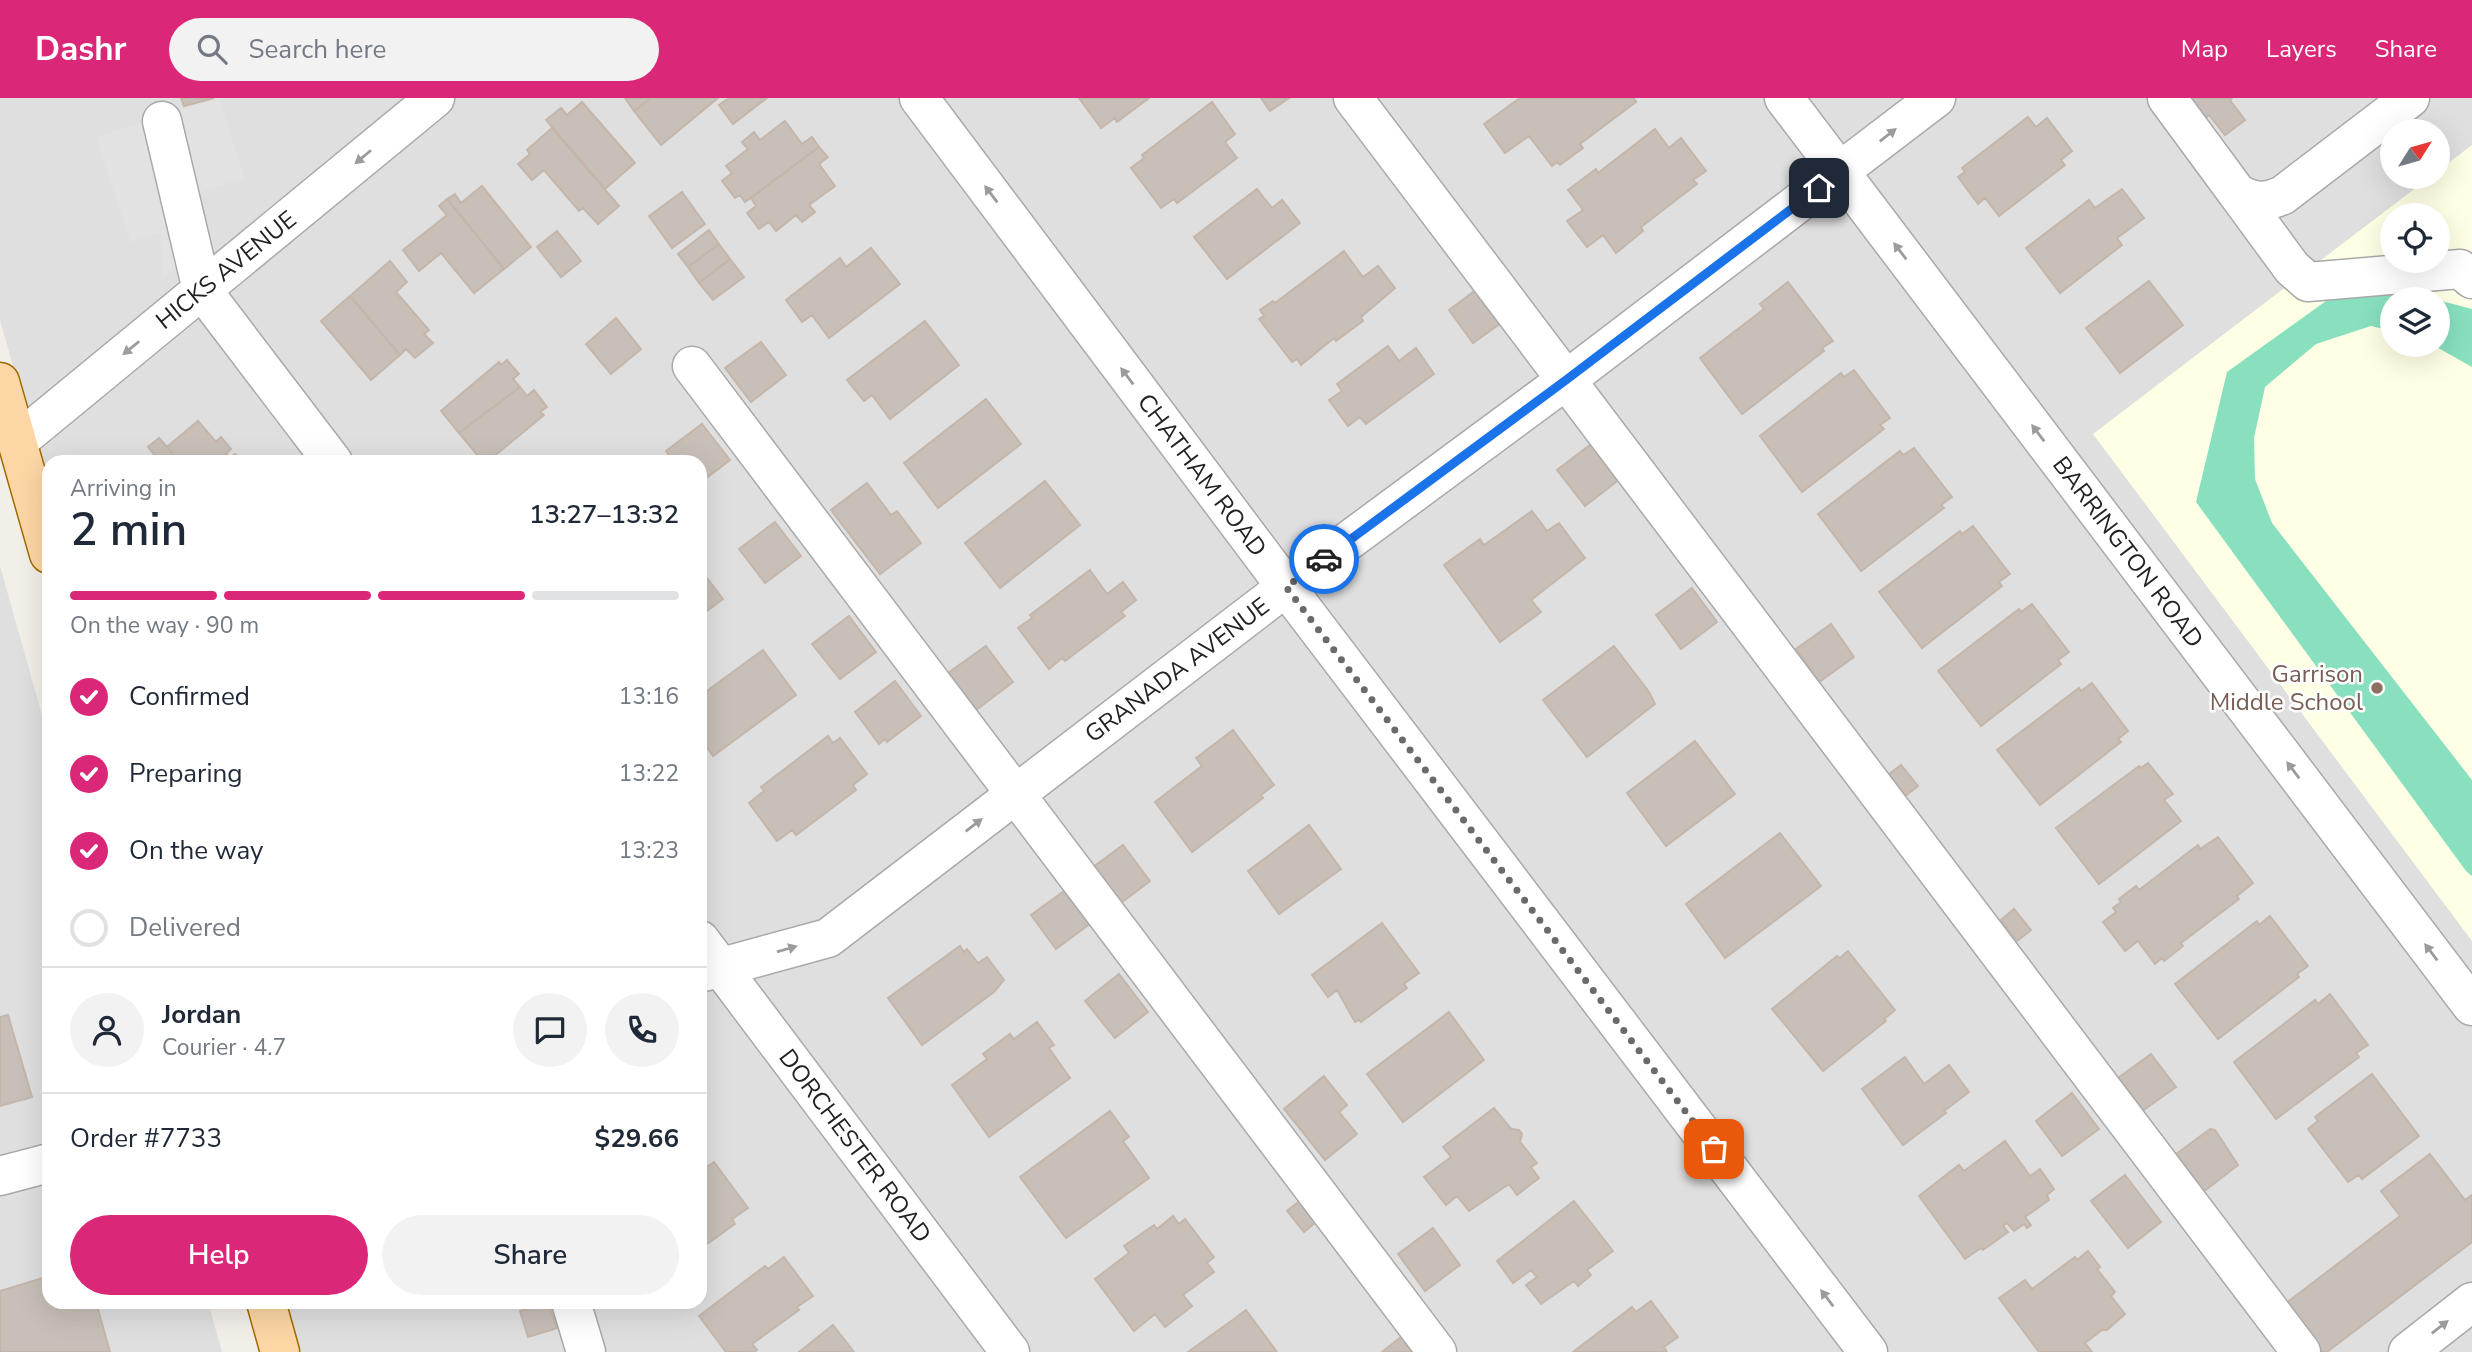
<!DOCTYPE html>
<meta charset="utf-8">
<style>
body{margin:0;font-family:"Nunito Sans",sans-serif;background:#f2f2f3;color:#1f2937;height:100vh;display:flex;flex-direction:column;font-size:26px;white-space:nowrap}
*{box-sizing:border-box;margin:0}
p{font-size:23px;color:#747a83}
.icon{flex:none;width:38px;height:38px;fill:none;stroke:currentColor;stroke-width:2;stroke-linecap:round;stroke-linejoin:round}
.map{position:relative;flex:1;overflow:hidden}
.sheet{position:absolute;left:42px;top:357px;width:665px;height:854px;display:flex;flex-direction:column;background:#fff;border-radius:21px;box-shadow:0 7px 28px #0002}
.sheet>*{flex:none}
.needle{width:46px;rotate:53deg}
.buttons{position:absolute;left:2380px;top:21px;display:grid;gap:14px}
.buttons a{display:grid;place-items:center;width:70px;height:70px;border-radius:50%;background:#fff;box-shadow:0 7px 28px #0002;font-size:35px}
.pin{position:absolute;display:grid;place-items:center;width:60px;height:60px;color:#fff;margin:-30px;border-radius:14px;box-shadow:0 4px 10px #0006}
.courier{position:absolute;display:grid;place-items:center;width:70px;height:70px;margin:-35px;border:5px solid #1a73e8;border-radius:50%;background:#fff;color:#222;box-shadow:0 2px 9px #0007}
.head em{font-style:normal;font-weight:600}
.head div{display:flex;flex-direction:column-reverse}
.head{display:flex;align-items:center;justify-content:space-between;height:119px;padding:0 28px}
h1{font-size:46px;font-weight:600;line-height:52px}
.bar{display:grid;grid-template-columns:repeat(4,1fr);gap:10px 7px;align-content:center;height:84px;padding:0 28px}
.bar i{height:9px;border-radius:5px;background:#e0e1e3}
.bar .on{background:#db2777}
.bar p{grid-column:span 4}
.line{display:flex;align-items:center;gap:18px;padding:0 28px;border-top:2px solid #e0e1e3}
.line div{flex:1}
.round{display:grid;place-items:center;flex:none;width:74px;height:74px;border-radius:37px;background:#f2f2f3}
ol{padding:0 28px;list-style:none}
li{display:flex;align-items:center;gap:21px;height:77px}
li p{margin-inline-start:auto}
li .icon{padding:7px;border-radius:50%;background:#db2777;color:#fff;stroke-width:4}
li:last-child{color:#747a83}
li i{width:38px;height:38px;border:4px solid #e0e1e3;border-radius:50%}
.primary-button{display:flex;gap:14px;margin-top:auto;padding:14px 28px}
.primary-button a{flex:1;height:80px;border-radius:42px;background:#db2777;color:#fff;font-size:28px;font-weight:600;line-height:80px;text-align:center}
.primary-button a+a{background:#f2f2f3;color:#1f2937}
header{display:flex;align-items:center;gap:42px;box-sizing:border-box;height:98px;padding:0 35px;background:#db2777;color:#fff}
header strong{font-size:33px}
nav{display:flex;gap:38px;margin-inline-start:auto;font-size:24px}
.search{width:490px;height:63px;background:#f2f2f3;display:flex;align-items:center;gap:18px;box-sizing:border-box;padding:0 24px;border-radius:38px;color:#747a83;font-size:26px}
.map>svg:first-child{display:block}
.residential{fill:#e0dfdf;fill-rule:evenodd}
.education{fill:#ffffe5;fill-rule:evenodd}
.pitch{fill:#88e0be}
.parking{fill:#e2e2e2}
.building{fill:#c7bfb8;stroke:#c4b6ab;stroke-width:2}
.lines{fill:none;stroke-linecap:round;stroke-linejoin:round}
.minor-casing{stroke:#a9a9a9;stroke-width:41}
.major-casing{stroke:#a06b00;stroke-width:41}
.minor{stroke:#fff;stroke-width:38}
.major{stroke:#fcd6a4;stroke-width:38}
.oneway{fill:#9c9c9c}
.done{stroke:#6b6a68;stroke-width:7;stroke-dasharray:0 12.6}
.route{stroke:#1a73e8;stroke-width:9}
.education-dot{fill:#8d6e63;stroke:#fff;stroke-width:2.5}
.labels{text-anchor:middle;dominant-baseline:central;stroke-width:5;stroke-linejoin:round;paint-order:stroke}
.street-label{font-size:24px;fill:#222;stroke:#fff}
.education-label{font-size:24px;fill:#785e54;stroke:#fff;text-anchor:end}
</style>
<header>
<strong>Dashr</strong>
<div class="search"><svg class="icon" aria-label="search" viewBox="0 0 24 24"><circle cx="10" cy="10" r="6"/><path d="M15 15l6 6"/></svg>Search here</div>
<nav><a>Map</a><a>Layers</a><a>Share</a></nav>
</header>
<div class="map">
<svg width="2472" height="1254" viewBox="0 0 2472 1254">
<rect width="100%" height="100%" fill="#f2efe9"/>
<path class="residential" d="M0 0H2472V1254H292L278 1204H700V364H49V395L0 222ZM2392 33H2438V79H2392ZM2392 117H2438V163H2392ZM2392 201H2438V247H2392Z
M0 468 49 642V1204H208L222 1254H0Z"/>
<path class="education" d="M2472 47V843L2093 336 2430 79H2438V73ZM2392 117H2438V163H2392ZM2392 201H2438V247H2392Z"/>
<path class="pitch" d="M2358 180 2436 201H2392V233L2371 228 2316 246 2265 289 2254 340 2255 381 2272 425 2472 682V778L2466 773 2196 404 2227 274Z
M2438 202 2472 211V269L2433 247H2438Z"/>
<path class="parking" d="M219 0 245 80 203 93 197 107 207 148 162 181 161 135 131 144 96 39Z"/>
<path class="building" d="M181 0H214L184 8Z
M625 0H651L634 13Z
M651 0H718L661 47 634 13Z
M729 0H767L733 26 719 7Z
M1079 0H1149L1117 24 1115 20 1101 30Z
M1261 0H1289L1270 13Z
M1520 0H1634L1636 4 1580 46 1583 50 1560 67 1557 64 1552 68 1529 38 1505 55 1484 26Z
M2185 0H2232L2230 2 2245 22 2225 37 2209 17 2202 23Z
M582 4 635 65 605 91 546 22 561 10 567 17Z
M1212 4 1235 36 1225 44 1237 60 1177 105 1174 101 1161 110 1131 70 1144 60 1142 57Z
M2028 19 2036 29 2047 20 2072 53 2061 62 2065 67 1999 118 1985 100 1978 106 1958 79 1965 74 1962 70Z
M785 23 802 46 812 39 819 49 745 104 740 97 735 100 722 83 732 75 726 68 748 51 742 44 754 34 760 42Z
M552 30 619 108 598 126 583 110 579 113 544 72 532 82 518 66 530 56 527 52Z
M1655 31 1669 50 1681 40 1706 73 1693 82 1697 86 1641 129 1643 133 1616 155 1603 137 1587 149 1567 123 1583 112 1568 92 1596 71 1598 75Z
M819 49 828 59 819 66 835 88 809 107 815 114 802 124 796 117 776 133 769 124 759 131 747 115 756 108 751 100Z
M482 88 531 149 504 171 447 101 455 96 461 105Z
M1257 91 1272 110 1282 102 1300 125 1227 181 1194 139Z
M2122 91 2144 120 2117 140 2122 147 2060 195 2026 150 2089 102 2095 110Z
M682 94 705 126 672 150 649 118Z
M447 101 504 171 474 195 441 155 419 173 403 152 447 117 439 108Z
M709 132 719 146 688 169 678 156Z
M557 133 581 163 561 179 537 149Z
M719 146 730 161 699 185 688 169Z
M871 150 900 186 829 240 812 217 802 224 786 202 840 160 846 169Z
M1344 153 1363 179 1378 168 1395 190 1361 219 1363 223 1336 243 1334 240 1301 267 1297 261 1292 264 1259 221 1264 218 1260 212 1273 203 1275 205Z
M730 161 744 179 713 202 699 185Z
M390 163 407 184 396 194 429 232 424 236 433 245 415 260 406 251 400 257 350 198Z
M2149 183 2183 227 2120 275 2086 230Z
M1788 184 1833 243 1822 250 1824 253 1742 316 1700 260 1764 211 1760 206Z
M1476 192 1501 225 1473 245 1449 212Z
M350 198 400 257 371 282 321 223Z
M616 220 641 251 611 276 586 246Z
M925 223 959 267 890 321 872 297 864 303 847 282Z
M761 244 786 277 751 304 725 270Z
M1388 248 1399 263 1416 250 1434 276 1366 326 1360 319 1348 328 1329 302 1342 293 1337 286Z
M507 262 519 276 513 281 520 289 459 335 441 313 499 264 501 267Z
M1854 272 1890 320 1880 327 1884 331 1802 394 1760 338 1841 275 1844 279Z
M520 289 527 298 534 292 547 309 540 314 544 317 487 364H483L459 335Z
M986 301 1021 346 938 410 904 365Z
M198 323 216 344 221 339 231 351 226 356 230 360 235 356 242 364H179L167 349Z
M702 326 730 362 700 385V364H674L666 353Z
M159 340 167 349 179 364H150L156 359 148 349Z
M1594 344 1621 380 1585 408 1557 372Z
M1914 350 1952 399 1941 407 1944 410 1861 473 1818 416 1900 353 1903 357Z
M1045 383 1080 427 1000 490 965 445Z
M867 385 891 417 897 413 921 445 880 476 831 412Z
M1532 413 1547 433 1559 425 1585 460 1531 502 1541 514 1500 544 1444 467 1480 441 1484 447Z
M775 424 801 458 765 485 739 451Z
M1973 428 2010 476 1999 484 2002 488 1922 550 1879 494 1960 433 1962 436Z
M700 471 723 501 700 518Z
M1090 472 1107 496 1123 484 1136 502 1121 514 1125 518 1065 563 1062 560 1049 571 1018 530 1032 520 1030 517Z
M1692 490 1717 524 1681 551 1656 517Z
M2032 506 2069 554 2058 562 2061 566 1981 628 1938 573 2019 511 2021 514Z
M849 518 876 554 840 581 812 546Z
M1831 526 1854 559 1819 584 1796 551Z
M986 548 1013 584 976 612 948 575Z
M1614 548 1649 594 1655 606 1587 659 1543 602Z
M763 552 796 597 713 658 700 639V598Z
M895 583 921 618 887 644 885 641 879 646 855 614Z
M2092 585 2128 633 2118 641 2121 644 2040 707 1997 652 2079 590 2081 593Z
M1233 632 1274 687 1261 697 1263 700 1192 754 1155 704 1202 668 1196 660Z
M828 638 833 645 840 640 867 676 853 687 856 692 796 737 792 732 777 743 749 705 764 693 761 689Z
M1695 643 1735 696 1666 748 1627 695Z
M2148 665 2173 696 2164 702 2181 723 2099 786 2056 730 2139 668 2141 670Z
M1901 667 1918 688 1904 699 1888 677Z
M1309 727 1341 771 1279 816 1248 773Z
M1780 735 1821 788 1725 860 1686 806Z
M2218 739 2253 785 2237 798 2239 801 2181 845 2183 848 2164 863 2162 860 2155 866 2138 843 2125 853 2103 824 2116 814 2113 810 2121 804 2119 801 2136 788 2139 792 2198 747 2200 751Z
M1123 747 1150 783 1113 811 1085 775Z
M1067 791 1091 825 1056 851 1031 817Z
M2014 811 2031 832 2017 843 2001 822Z
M2270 818 2308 868 2297 876 2299 879 2218 941 2175 886 2257 823 2259 827Z
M1382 825 1419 875 1404 886 1407 890 1361 924 1359 922 1355 924 1337 892 1328 899 1312 877Z
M960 848 964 854 967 851 978 865 987 859 1004 882 994 894 922 947 888 900Z
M1848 853 1895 912 1884 921 1886 923 1823 973 1772 911 1837 858 1840 860Z
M1119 876 1148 914 1115 940 1085 903Z
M2330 896 2368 947 2356 955 2359 959 2276 1021 2234 964 2315 902 2318 906Z
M1449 914 1484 962 1403 1024 1367 976Z
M8 917 32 999 0 1008V919Z
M1037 924 1054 947 1049 950 1070 980 989 1039 952 987 987 961 983 956 1010 936 1014 941Z
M2151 956 2176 989 2142 1013 2118 980Z
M1905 959 1924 986 1949 967 1969 994 1944 1013 1946 1015 1903 1047 1862 991Z
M2372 976 2419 1038 2362 1081 2359 1077 2348 1084 2308 1031 2318 1023 2315 1019Z
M1324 978 1347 1007 1339 1014 1357 1036 1325 1062 1284 1011Z
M2072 995 2099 1031 2062 1058 2036 1023Z
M1494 1010 1511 1031 1519 1032 1522 1036 1520 1044 1537 1065 1531 1069 1539 1080 1517 1097 1509 1086 1469 1113 1457 1098 1446 1107 1424 1079 1451 1059 1443 1049Z
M1110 1013 1129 1039 1123 1043 1149 1080 1066 1140 1020 1079Z
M2210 1031 2215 1032 2238 1067 2203 1094 2175 1057Z
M2005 1043 2030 1078 2040 1071 2054 1091 2047 1097 2049 1102 2025 1119 2031 1127 2027 1130 2024 1126 2014 1133 2007 1125 2003 1128 2008 1134 1983 1152 1981 1150 1965 1161 1919 1098 1959 1067 1964 1073Z
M2430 1056 2465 1102 2472 1097V1144L2327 1254H2307L2276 1213 2400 1118 2381 1093Z
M714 1064 748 1110 732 1121 735 1126 700 1151V1074Z
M2125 1077 2161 1124 2128 1150 2091 1103Z
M1301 1102 1317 1123 1304 1134 1287 1113Z
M1574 1103 1613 1153 1587 1172 1591 1177 1578 1188 1574 1183 1541 1206 1526 1187 1537 1179 1531 1172 1513 1185 1497 1163Z
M1173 1118 1179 1126 1185 1121 1214 1159 1207 1165 1214 1174 1183 1197 1192 1208 1165 1229 1155 1216 1134 1233 1095 1181 1129 1155 1124 1148 1154 1127 1157 1131Z
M1433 1130 1460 1167 1425 1193 1398 1156Z
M2088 1153 2100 1169 2097 1171 2115 1194 2111 1198 2125 1216 2107 1232H2102L2085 1245 2092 1254H2039L1999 1200 2025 1182 2032 1191 2075 1159 2077 1162Z
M784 1159 813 1198 797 1209 799 1212 752 1246 757 1252 755 1254H726L699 1218 765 1168 768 1171Z
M49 1178V1204H96L110 1254H0V1193Z
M1651 1203 1678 1239 1664 1249 1667 1254H1573L1632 1209 1636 1214Z
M548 1204 557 1230 528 1239 520 1213Z
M1246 1212 1277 1254H1188L1234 1221Z
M833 1227 854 1254H799Z
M1405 1236 1419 1254H1382Z"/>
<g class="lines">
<defs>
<path id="minor" d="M919 0 1286 489 1868 1254
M1353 0 2301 1254
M1784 0 2472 908
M2167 0 2237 95C2254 105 2266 105 2283 97L2410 0
M162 23 202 192 333 364
M2237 95 2292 170 2308 184 2460 171 2472 181
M692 268 1437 1254
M17 344 435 0
M700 842 1010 1254
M700 875 828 840 1286 489 1566 282 1936 0
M0 1078 49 1065
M571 1204 586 1254
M2408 1254 2472 1204"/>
<path id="major" d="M0 284 49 456
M266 1204 280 1254"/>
</defs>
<use href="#minor" class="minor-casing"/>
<use href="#major" class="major-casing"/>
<use href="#minor" class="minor"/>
<use href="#major" class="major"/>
</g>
<defs><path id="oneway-solid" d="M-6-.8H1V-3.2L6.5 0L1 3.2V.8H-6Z" transform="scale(1.75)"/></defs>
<g class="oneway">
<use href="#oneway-solid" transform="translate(1888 37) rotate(-38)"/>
<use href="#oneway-solid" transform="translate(363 59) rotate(140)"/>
<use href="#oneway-solid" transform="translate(991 96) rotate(-127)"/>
<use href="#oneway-solid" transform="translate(1900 153) rotate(-127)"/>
<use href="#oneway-solid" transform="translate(131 250) rotate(141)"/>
<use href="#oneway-solid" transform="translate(1127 278) rotate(-127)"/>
<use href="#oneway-solid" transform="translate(2038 335) rotate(-127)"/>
<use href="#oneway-solid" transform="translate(2293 672) rotate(-127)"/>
<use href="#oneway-solid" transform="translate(974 727) rotate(-38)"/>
<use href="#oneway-solid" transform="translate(787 851) rotate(-16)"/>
<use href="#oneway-solid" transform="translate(2431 854) rotate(-127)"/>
<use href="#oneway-solid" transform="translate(1827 1200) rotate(-127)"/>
<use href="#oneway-solid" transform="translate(2440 1229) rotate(-38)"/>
</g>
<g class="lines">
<path class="done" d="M1324 461 1286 489 1714 1051"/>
<path class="route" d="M1324 461 1566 282 1819 90"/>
</g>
<circle class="education-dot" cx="2377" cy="590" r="7"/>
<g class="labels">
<g class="street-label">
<text transform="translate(226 172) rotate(-39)">HICKS AVENUE</text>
<text transform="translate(1202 377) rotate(53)">CHATHAM ROAD</text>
<text transform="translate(2128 454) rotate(53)">BARRINGTON ROAD</text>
<text transform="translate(1177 572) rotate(-37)">GRANADA AVENUE</text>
<text transform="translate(855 1048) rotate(53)">DORCHESTER ROAD</text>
</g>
<g class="education-label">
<text x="2363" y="576">Garrison<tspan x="2363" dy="28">Middle School</tspan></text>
</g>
</g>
</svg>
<div class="buttons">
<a><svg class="needle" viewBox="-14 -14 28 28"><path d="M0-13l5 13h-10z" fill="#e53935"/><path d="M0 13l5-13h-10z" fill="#747a83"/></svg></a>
<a><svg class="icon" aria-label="locate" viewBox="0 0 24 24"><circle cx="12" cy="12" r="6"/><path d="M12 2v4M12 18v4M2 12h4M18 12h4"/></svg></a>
<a><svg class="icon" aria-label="layers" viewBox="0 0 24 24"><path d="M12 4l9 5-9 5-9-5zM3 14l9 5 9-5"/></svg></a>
</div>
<div class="pin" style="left:1714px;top:1051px;background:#ea580c"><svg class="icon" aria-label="bag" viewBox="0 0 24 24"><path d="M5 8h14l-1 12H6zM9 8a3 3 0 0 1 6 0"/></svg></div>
<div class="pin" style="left:1819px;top:90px;background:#1f2937"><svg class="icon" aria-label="home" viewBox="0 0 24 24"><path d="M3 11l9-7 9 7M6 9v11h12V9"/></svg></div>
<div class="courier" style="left:1324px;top:461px"><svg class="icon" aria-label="car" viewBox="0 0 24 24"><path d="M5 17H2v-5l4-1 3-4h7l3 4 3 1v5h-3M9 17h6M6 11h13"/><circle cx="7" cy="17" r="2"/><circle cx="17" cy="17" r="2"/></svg></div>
<section class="sheet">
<div class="head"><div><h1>2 min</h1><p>Arriving in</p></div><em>13:27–13:32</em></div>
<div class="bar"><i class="on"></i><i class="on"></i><i class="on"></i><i></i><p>On the way · 90 m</p></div>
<ol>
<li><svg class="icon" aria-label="check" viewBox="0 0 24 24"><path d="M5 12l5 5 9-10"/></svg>Confirmed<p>13:16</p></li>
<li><svg class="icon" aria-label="check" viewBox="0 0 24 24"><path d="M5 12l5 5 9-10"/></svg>Preparing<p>13:22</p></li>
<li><svg class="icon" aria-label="check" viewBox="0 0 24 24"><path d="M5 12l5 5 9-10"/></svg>On the way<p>13:23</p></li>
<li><i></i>Delivered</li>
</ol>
<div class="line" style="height:126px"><a class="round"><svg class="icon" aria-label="person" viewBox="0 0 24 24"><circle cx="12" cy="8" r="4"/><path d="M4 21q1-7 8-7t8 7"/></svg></a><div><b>Jordan</b><p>Courier · 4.7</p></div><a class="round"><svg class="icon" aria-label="chat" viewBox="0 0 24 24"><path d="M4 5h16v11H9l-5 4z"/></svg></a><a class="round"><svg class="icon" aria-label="phone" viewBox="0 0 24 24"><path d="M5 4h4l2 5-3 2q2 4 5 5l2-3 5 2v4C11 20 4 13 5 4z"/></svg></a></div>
<div class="line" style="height:91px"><div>Order #7733</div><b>$29.66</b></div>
<div class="primary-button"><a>Help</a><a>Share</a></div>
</section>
</div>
